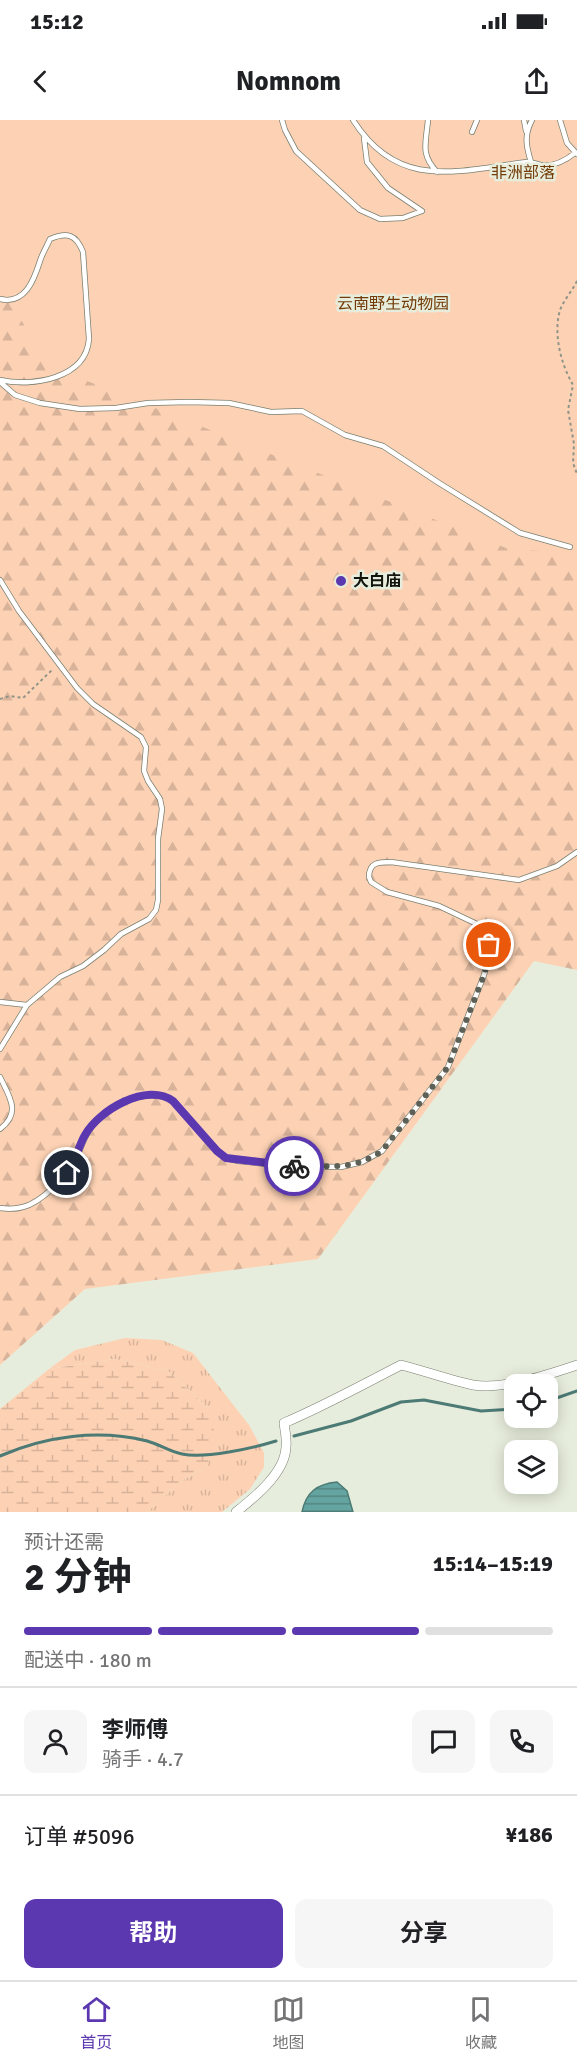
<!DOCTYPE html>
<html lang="zh">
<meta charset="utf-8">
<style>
body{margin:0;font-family:Signika,"Noto Sans SC",sans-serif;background:#f6f6f6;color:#202124;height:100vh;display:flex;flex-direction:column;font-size:22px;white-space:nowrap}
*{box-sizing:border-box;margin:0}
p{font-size:20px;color:#757577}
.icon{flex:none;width:33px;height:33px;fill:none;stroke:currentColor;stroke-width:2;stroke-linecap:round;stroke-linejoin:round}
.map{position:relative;height:1392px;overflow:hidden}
.panel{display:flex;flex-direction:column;background:#fff;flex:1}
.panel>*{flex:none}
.controls{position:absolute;left:504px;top:1254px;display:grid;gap:12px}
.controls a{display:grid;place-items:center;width:54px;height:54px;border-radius:12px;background:#fff;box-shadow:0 3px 15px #0003;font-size:30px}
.pin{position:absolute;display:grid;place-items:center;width:51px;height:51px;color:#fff;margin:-26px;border:3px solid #fff;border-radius:50%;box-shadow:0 2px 6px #0007}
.courier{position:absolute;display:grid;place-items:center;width:60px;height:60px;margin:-30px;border:4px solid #5c38b0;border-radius:50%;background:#fff;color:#222;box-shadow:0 2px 8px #0007}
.summary em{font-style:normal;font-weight:700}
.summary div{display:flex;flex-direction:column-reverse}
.summary{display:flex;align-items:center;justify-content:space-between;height:102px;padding:0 24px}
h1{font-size:39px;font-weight:700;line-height:45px}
.bar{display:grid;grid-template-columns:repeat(4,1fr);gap:9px 6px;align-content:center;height:72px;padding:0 24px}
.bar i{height:8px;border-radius:4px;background:#e0e0e0}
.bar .active{background:#5c38b0}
.bar p{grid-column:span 4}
.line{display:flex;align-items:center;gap:15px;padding:0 24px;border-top:2px solid #e0e0e0}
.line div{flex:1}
.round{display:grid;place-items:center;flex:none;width:63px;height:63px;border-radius:12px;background:#f6f6f6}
.button{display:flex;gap:12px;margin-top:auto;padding:12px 24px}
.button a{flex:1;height:69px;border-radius:12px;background:#5c38b0;color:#fff;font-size:24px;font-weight:700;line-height:69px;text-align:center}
.button a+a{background:#f6f6f6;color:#202124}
.status{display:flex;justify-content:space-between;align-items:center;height:42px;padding:0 30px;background:#fff;direction:ltr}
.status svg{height:16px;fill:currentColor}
header{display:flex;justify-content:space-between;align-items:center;height:78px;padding:0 24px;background:#fff;font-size:27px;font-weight:700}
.dock{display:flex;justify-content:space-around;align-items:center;height:84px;border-top:2px solid #e0e0e0;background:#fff;font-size:16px;color:#757577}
.dock a{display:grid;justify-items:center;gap:3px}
.dock .active{color:#5c38b0}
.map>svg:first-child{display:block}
.grass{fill:url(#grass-tufts)}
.forest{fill:url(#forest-firs)}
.wetland{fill:url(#wetland-marsh)}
.park{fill:#fdd2b4}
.water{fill:url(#water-rules);stroke:#4c7a75;stroke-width:1.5}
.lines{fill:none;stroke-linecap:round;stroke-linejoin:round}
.stream{stroke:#4c7a75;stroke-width:3}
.lane-casing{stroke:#7a7f70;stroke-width:6}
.street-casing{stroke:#7a7f70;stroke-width:10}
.path{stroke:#909488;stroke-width:2;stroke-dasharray:3 3;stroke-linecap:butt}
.lane{stroke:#fff;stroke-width:4.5}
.street{stroke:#fff;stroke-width:9}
.done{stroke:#5d6056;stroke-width:6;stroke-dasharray:0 10.8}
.route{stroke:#5c38b0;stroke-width:8}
.poi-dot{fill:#5c38b0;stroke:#e7eddc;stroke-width:2}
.labels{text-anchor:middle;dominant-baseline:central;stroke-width:5;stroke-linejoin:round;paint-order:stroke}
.park-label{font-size:16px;fill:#723b07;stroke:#e7eddc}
.poi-label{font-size:16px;font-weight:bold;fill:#12140e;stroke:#e7eddc;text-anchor:start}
</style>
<div class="status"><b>15:12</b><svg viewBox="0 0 49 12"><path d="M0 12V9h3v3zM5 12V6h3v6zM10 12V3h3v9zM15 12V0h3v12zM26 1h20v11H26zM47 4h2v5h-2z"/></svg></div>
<header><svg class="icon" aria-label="back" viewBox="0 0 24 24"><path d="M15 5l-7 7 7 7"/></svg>Nomnom<svg class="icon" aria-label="share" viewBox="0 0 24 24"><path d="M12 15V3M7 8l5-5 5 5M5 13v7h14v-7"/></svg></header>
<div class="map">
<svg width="577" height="1392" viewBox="0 0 577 1392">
<defs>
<pattern id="grass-tufts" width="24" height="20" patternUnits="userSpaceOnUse" patternTransform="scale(1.5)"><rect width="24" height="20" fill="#fdd2b4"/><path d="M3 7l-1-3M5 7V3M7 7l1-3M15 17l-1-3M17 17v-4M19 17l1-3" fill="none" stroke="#d8b39a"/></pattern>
<pattern id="forest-firs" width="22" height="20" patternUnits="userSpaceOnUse" patternTransform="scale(1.5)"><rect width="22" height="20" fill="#fdd2b4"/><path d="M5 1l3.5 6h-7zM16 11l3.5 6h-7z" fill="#d8b39a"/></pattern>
<pattern id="wetland-marsh" width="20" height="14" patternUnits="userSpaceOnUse" patternTransform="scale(1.5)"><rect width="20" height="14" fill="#fdd2b4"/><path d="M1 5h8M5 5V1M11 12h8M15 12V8" fill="none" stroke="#d8b39a"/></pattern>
<pattern id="water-rules" width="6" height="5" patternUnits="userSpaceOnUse" patternTransform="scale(1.5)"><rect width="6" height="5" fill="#65a5a1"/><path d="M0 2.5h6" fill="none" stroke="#528582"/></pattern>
</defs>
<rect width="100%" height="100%" fill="#e7eddc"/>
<path class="grass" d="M125 1218 162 1220 193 1233 249 1305 264 1333V1347L250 1369 222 1392H147L180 1362 208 1345 211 1291 168 1251 115 1239 49 1249 75 1230Z"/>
<path class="forest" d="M0 0H577V850L534 841 318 1139 85 1169 0 1245Z"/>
<path class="wetland" d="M115 1239 168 1251 211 1291 215 1318 208 1345 180 1362 147 1392H0V1289L49 1249Z"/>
<path class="park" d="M0 0H577V434L506 428 47 245 0 163Z"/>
<path class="water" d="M337 1362 347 1371 353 1392H302C306 1372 317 1364 337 1362Z"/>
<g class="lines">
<path class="stream" d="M548 1281 577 1271
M294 1316 351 1301 401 1282 424 1280 481 1291 514 1289
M0 1336C46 1316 98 1309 147 1321 159 1324 170 1332 182 1334 205 1339 253 1328 276 1321"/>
<defs>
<path id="lane" d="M282 0 285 10 296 31 360 90 380 99 403 98 422 91
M353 0C398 71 457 51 527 42 533 42 536 44 541 45 553 47 566 40 575 33
M428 0C426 23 420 34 437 52
M524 0 526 11
M560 0 567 23 577 34
M472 12 477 0
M364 18 367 42 388 68 422 91
M531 42C526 26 524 15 532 0
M0 179C25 185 34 160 40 141 42 134 47 126 50 119 67 112 76 114 83 132L89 219C86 259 32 267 0 260
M0 262 15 275 40 283 80 289 116 288 148 283 189 282 229 283 271 292 302 291 345 315 383 326 439 363 520 413 570 427
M0 460 19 491 77 568 93 584 141 617 146 627 144 651 148 661 160 679 162 689 158 719V780L156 790 149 799 121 814 104 830 83 846 60 857 27 885 0 929
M0 882 27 885
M0 957C9 976 22 993 0 1009
M0 1088C7 1089 16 1089 23 1087 40 1083 66 1058 74 1042 82 1028 84 1014 95 1002 110 984 152 966 173 981L217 1031 226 1038 238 1041 287 1046 341 1047 362 1042 382 1031 448 947 484 855 489 836V825L479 805 439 786 387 772 371 762 369 757C369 742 379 742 391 742L519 760 557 746 577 732"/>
<path id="street" d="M236 1392C255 1377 285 1353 286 1327 287 1319 285 1311 284 1303 324 1286 362 1265 401 1245 425 1251 449 1260 473 1265 504 1270 547 1255 577 1245"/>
</defs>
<use href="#lane" class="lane-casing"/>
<use href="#street" class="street-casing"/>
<path class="path" d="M577 161C572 171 564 180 560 190 553 214 561 244 573 265L568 290 574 324 573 343 577 354
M0 579 10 576 23 578 53 549"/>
<use href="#lane" class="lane"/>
<use href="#street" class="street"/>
</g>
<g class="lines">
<path class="done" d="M294 1046C328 1045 351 1052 382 1031L448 947 484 855 489 836V825"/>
<path class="route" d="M67 1053C76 1041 78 1027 85 1015 99 990 147 962 173 981L217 1031 226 1038 294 1046"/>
</g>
<circle class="poi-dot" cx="341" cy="461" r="6"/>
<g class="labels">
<g class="park-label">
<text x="523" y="53">非洲部落</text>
<text x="393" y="184">云南野生动物园</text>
</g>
<g class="poi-label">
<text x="353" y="461">大白庙</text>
</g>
</g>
</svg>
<div class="controls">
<a><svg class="icon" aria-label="locate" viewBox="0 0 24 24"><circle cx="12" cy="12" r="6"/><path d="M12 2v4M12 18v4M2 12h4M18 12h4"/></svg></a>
<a><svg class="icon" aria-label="layers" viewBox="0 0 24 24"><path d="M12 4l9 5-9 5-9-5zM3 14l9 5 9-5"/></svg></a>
</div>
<div class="pin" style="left:489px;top:825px;background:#ea580c"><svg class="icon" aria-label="bag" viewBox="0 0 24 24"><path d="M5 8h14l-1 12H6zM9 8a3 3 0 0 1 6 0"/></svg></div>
<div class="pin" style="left:67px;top:1053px;background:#1f2937"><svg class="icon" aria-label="home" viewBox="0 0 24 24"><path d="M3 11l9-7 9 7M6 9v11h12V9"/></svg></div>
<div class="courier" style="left:294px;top:1046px"><svg class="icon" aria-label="bike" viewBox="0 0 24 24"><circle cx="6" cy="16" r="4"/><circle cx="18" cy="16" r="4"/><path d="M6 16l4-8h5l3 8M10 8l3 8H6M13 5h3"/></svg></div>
</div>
<section class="panel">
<div class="summary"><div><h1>2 分钟</h1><p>预计还需</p></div><em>15:14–15:19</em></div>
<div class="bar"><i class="active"></i><i class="active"></i><i class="active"></i><i></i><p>配送中 · 180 m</p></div>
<div class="line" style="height:108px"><a class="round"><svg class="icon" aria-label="person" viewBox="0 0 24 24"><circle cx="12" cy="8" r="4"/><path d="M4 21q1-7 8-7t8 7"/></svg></a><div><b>李师傅</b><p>骑手 · 4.7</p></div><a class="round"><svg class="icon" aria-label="chat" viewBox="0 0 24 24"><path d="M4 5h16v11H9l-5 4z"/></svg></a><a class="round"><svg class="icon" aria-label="phone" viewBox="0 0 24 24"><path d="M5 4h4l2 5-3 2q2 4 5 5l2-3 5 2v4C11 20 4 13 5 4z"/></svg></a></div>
<div class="line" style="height:78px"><div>订单 #5096</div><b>¥186</b></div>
<div class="button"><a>帮助</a><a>分享</a></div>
</section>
<nav class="dock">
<a class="active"><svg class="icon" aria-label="home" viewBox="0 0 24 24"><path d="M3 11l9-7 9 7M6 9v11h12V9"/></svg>首页</a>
<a><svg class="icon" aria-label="map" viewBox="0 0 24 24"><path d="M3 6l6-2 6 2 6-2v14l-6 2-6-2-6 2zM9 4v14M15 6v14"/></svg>地图</a>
<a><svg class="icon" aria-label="saved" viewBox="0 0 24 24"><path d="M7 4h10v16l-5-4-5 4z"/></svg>收藏</a>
</nav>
